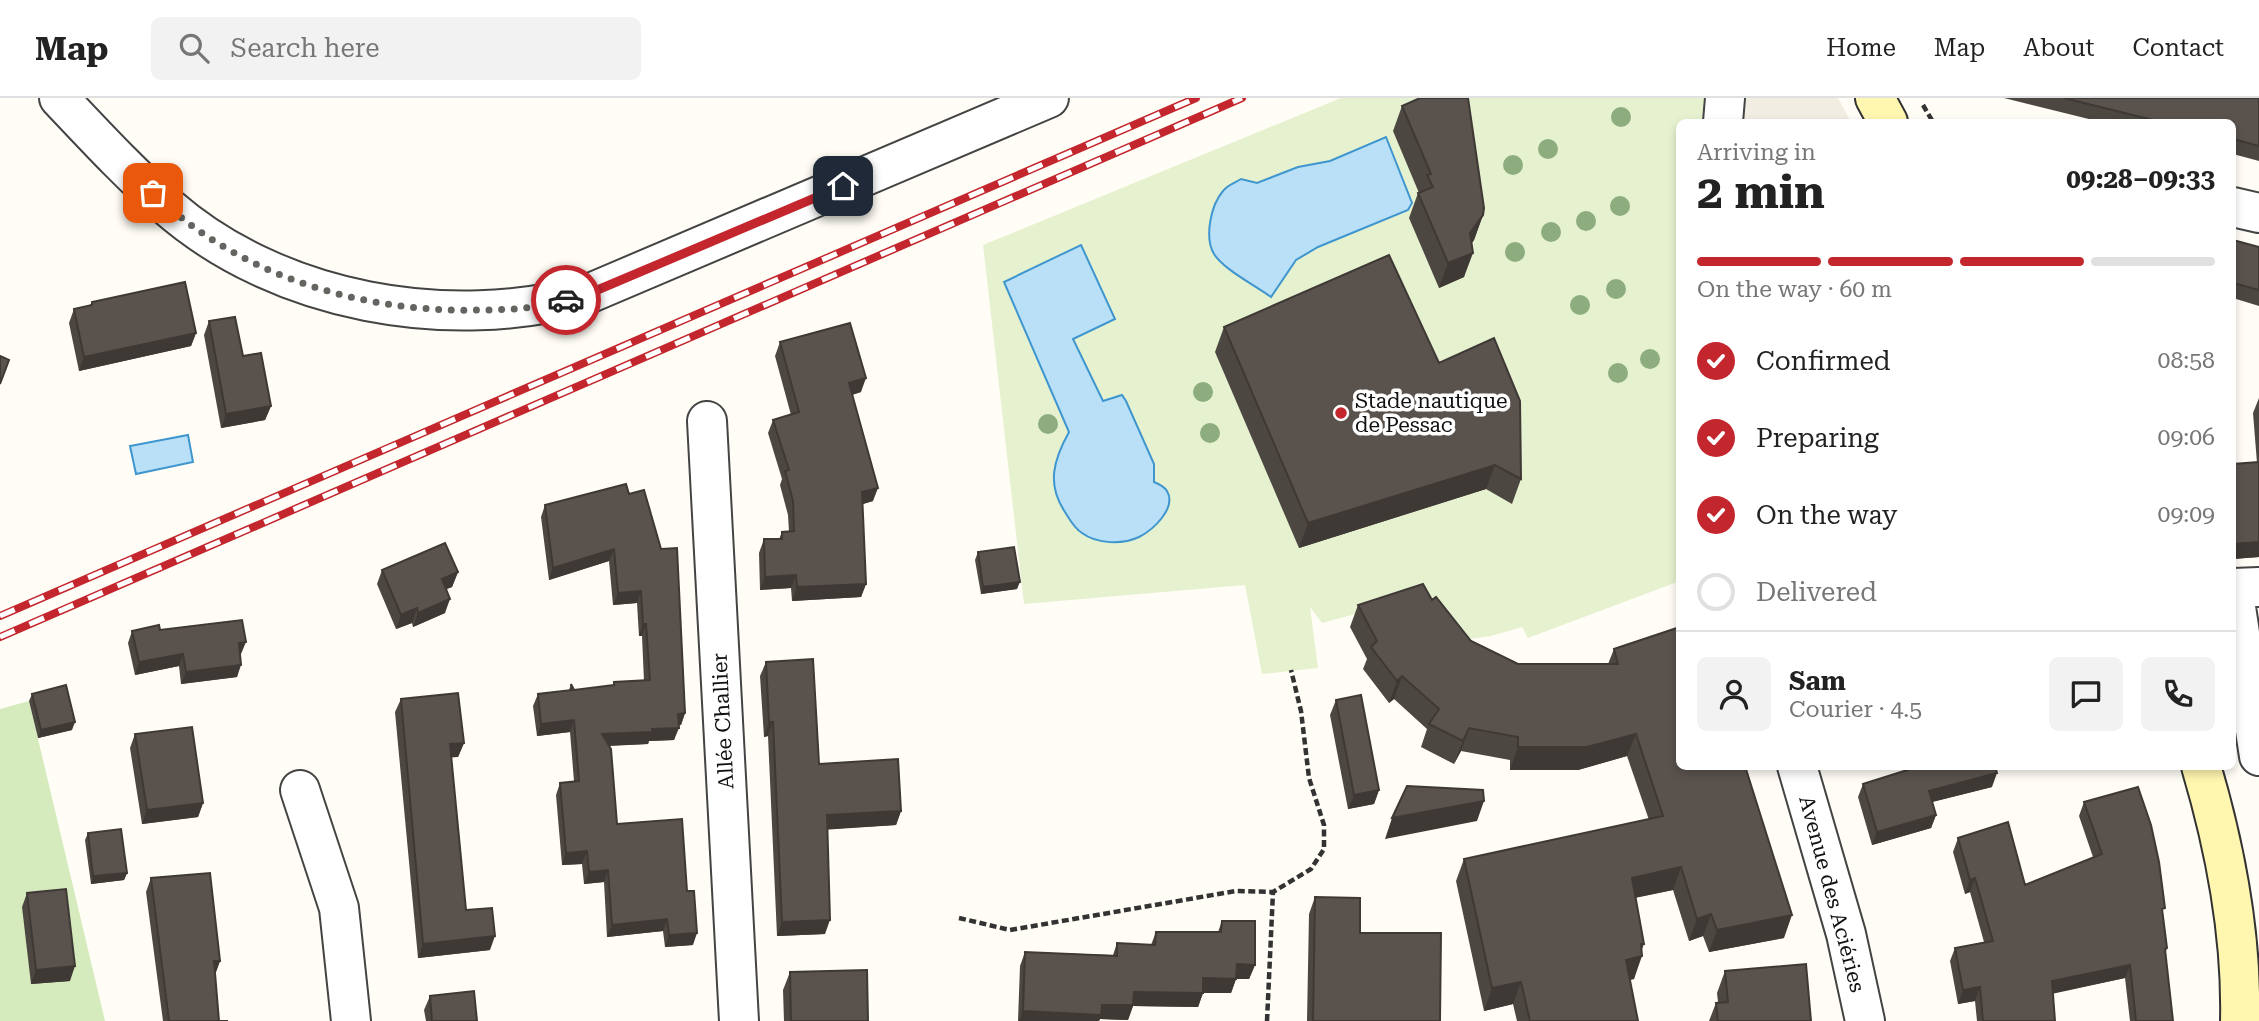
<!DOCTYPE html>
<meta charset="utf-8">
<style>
body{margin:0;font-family:"Roboto Serif",serif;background:#f2f2f2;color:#222;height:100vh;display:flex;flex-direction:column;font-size:26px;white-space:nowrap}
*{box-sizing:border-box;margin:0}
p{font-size:23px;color:#767676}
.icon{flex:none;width:38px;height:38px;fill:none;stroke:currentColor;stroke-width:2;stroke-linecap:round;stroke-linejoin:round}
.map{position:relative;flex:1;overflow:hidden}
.side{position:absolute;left:1676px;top:21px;width:560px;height:651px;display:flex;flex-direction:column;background:#fff;border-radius:10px;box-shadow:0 4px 10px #0003}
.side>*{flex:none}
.pin{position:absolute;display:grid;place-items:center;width:60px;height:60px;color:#fff;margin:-30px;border-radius:14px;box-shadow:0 4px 10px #0006}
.courier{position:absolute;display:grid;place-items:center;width:70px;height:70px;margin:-35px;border:5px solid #c4262e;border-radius:50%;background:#fff;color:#222;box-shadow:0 2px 9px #0007}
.headline em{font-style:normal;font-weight:700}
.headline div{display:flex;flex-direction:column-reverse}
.headline{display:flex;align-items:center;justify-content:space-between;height:119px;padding:0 21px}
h1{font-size:46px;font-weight:700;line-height:52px}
.bar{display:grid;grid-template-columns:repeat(4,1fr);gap:10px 7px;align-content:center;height:84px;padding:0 21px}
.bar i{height:9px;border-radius:5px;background:#e0e0e0}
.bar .current{background:#c4262e}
.bar p{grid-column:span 4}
.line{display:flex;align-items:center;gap:18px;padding:0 21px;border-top:2px solid #e0e0e0}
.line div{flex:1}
.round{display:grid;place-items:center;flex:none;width:74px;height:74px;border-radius:10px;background:#f2f2f2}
ol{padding:0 21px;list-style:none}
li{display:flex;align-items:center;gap:21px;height:77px}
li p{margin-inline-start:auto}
li .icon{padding:7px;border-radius:50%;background:#c4262e;color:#fff;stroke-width:4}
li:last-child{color:#767676}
li i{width:38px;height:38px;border:4px solid #e0e0e0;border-radius:50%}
header{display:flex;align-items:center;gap:42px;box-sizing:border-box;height:98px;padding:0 35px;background:#fff;border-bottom:2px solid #e0e0e0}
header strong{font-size:33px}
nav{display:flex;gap:38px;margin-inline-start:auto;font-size:24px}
.search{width:490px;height:63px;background:#f2f2f2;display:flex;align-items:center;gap:18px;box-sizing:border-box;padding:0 24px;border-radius:10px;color:#767676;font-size:26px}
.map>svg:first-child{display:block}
.green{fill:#d5ebbd}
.pitch{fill:#e6f2cf}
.plaza{fill:#f1ede2}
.water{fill:#b9e0f7;stroke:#3f96cf;stroke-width:2}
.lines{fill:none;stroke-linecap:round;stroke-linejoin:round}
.street-casing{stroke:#444;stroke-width:42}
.secondary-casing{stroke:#333;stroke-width:42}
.path{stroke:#333;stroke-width:4.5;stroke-dasharray:7 3.5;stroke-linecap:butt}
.street{stroke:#fff;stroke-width:38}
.secondary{stroke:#fff6b0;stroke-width:38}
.rail-casing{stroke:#c4262e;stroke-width:8}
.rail{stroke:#fff;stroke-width:5;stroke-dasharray:16;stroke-linecap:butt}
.tree{fill:#8dad7f}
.wall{fill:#4d4742}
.shaded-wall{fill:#3f3936}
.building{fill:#5a524d;stroke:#3f3936;stroke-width:2}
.done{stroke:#646461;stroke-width:7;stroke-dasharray:0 12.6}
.route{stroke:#c4262e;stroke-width:9}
.poi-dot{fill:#c4262e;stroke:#fff;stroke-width:2.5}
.labels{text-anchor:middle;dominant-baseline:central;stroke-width:7;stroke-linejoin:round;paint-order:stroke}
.poi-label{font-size:21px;fill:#111;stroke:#fff;text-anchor:start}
.street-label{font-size:21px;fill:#111;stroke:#fff}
</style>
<header>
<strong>Map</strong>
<div class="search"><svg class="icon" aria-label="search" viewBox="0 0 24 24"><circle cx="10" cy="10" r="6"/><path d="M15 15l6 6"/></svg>Search here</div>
<nav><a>Home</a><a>Map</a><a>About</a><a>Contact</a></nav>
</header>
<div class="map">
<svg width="2259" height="923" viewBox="0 0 2259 923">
<rect width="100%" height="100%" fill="#fffdf5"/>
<path class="green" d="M29 603 105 923H0V611Z"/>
<path class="pitch" d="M1341 0H1725L1723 24H1680V483L1528 540 1522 529 1491 538 1463 542 1427 497 1322 525 1310 509 1318 570 1262 576 1245 487 1024 506 983 147Z"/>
<path class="plaza" d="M1741 0H1838L1851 24H1739Z"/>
<path class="water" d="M1386 39 1412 105 1408 112 1318 149 1296 162 1271 199C1256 188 1223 171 1214 156 1204 139 1211 107 1223 93 1227 87 1235 85 1241 81L1257 85 1298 69 1330 63Z
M1081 147 1115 221 1073 241 1103 303 1122 297 1126 303 1154 366V384C1159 386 1164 388 1167 393 1177 410 1153 432 1139 439 1122 447 1097 446 1082 435 1074 430 1070 422 1065 414 1046 386 1054 361 1069 334L1004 184Z
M188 337 193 364 136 376 130 348Z"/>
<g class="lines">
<defs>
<path id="street" d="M59 0C94 37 129 75 168 109 278 205 449 235 588 196L1049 0
M1723 24 1725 0
M2233 109 2259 115
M707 323 739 923
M2259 489 2233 490 2259 658
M1797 668 1846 836 1865 923
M300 692 339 810 351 923"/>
<path id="secondary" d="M1875 0 1888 24
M2201 668C2225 749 2242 839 2240 923"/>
</defs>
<use href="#street" class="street-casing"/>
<use href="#secondary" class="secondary-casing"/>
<path class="path" d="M1923 7 1933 24
M959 820 1010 832 1236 793 1273 794
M1267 923 1273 794 1311 771 1324 751V727L1309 680 1301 613 1291 572"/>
<use href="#street" class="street"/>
<use href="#secondary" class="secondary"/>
<defs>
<path id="rail" d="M0 518 1196 0
M0 539 1242 0"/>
</defs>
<use href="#rail" class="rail-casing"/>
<use href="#rail" class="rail"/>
</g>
<g class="tree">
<circle cx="1621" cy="19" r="10"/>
<circle cx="1548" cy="51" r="10"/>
<circle cx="1513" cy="67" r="10"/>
<circle cx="1620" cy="108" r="10"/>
<circle cx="1586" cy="123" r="10"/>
<circle cx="1551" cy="134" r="10"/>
<circle cx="1515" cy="154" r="10"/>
<circle cx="1616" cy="191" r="10"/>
<circle cx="1580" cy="207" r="10"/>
<circle cx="1650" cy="261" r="10"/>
<circle cx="1618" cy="275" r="10"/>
<circle cx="1203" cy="294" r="10"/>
<circle cx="1048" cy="326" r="10"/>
<circle cx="1210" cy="335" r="10"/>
</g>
<path class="wall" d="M2004 0H2259V63L2233 56V24H2101Z
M1402 8 1483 117 1474 142 1471 146 1464 179 1439 190 1409 120 1418 95H1419L1393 33Z
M2233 142 2259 149V208L2233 200Z
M92 204 196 235 191 248 79 273 69 225 74 211 90 207Z
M209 223 243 258 271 308 265 322 221 330 204 237Z
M1224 229 1439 265 1521 381 1512 406 1486 391 1299 450 1215 254Z
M780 244 861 294 852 297 873 403 862 406 866 486 861 499 792 503 791 490 760 492 759 455 764 441H779L782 434H789L788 417 780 387 782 381 768 335 773 322 791 317 775 258Z
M2259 300V459L2233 461V366L2257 365 2253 315Z
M626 386 685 615 681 627H678L674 642 649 643 648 646 609 648 617 726 687 793 693 847 665 849 663 833 607 839 604 784 584 786 582 766 562 767 556 697 560 685 574 683 570 634 537 638 533 608 538 596 569 592 571 586 574 592 613 587 614 584 644 583 642 538H639L637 505 613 507 609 463 549 482 541 419 545 407Z
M978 454 1017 491 981 496 975 462Z
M382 472 458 474 452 489 446 491 445 515 413 529 412 525 396 531 377 486Z
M1432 502 1471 543 1518 566H1608L1614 551 1784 840 1709 854 1703 838 1689 843 1673 792 1635 800 1641 852 1634 881 1630 882 1638 923H1517L1513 906 1484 913 1456 783 1464 761 1649 722 1627 658 1578 672H1510V662L1461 653 1454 666 1421 649 1427 631 1394 601 1389 605 1363 571 1367 561 1350 529 1358 507Z
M160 532 241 556H240L237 579 181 586 179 568 135 577 128 545 132 533Z
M766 564 819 666 901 713 896 727 828 731 825 836 777 838 768 638 764 639 760 578Z
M32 596 72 632 38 640 29 603Z
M401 601 464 645 458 659H451L466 812 490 852 418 860 395 614Z
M1336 602 1379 692 1374 706 1348 711 1330 617Z
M135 636 203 705 198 719 142 726 130 650Z
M1863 686 1992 689 1932 704 1936 717 1931 730 1872 747 1858 699Z
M2084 704 2162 816 2167 850 2165 856 2173 923H2130L2125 880 2053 895 2055 923H1977L1975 903 1958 906 1950 863 1955 850 1984 844 1970 794 1965 796 1953 754 1958 740 2025 787 2093 759 2079 718Z
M88 735 127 775 124 782 91 786 85 742Z
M151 780 220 863 215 876 219 923H228H163L146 794Z
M27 795 70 883 31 886 22 809Z
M1315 799 1360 835 1440 923H1307L1309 816Z
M1222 823 1255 867 1249 881H1236L1231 895H1203L1198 909 1133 908 1128 922 1100 921 1099 923H1018L1020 868 1025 854 1113 857 1117 845 1151 847 1156 834H1218Z
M1725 873 1811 923H1709L1716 905 1718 904 1717 895Z
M790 874 868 923H784L783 892Z
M430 898 477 923H426L424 912Z"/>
<path class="shaded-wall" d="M1483 117 1474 142 1461 160 1473 155 1464 179 1439 190 1448 165Z
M196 235 191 248 79 273 84 259Z
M866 280 861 294 844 299 849 285Z
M271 308 265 322 221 330 226 316Z
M1495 367 1486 391 1299 450 1308 425Z
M878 390 873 403 857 408 862 394Z
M2259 444V459L2233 461V446Z
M614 451 609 463 549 482 553 470Z
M458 474 452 489 437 495 442 481Z
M796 477 791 490 760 492 765 479Z
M1020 484 1017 491 981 496 983 489Z
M866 486 861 499 792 503 797 489Z
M641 493 637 505 613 507 618 495Z
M450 501 445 515 413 529 418 515Z
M417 510 412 525 396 531 401 517Z
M643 526H646L642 538H639Z
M246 544 241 556 234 557 239 545Z
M183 556 179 568 135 577 139 564Z
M241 567 237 579 181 586 186 574Z
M1402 578 1394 601 1389 605 1397 583Z
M685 615 681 627 673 628 678 616Z
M574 622 570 634 537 638 541 626Z
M75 624 72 632 38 640 41 632Z
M769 624H773L768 638 764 639Z
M679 630 674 642 649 643 648 646 598 648 602 636 652 631Z
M1469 630 1461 653 1454 666 1463 643Z
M1636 636 1627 658 1578 672H1510L1518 649Z
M464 645 458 659 444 660 450 646Z
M1997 675 1992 689 1924 706 1929 693Z
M1379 692 1374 706 1348 711 1354 697Z
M1484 703 1477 723 1385 741 1392 720Z
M203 705 198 719 142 726 147 712Z
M901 713 896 727 822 732 827 717Z
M1936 717 1931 730 1872 747 1877 734Z
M587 753 582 766 562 767 566 755Z
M1681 769 1673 792 1623 802 1632 780Z
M608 772 604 784 584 786 589 774Z
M127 775 124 782 91 786 93 778Z
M1975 780 1970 794 1965 796 1970 782Z
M1711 816 1703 838 1689 843 1697 821Z
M1792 817 1784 840 1709 854 1717 832Z
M667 821 663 833 607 839 612 827Z
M830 822 825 836 777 838 782 824Z
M697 835 693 847 665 849 669 837Z
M495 838 490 852 418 860 423 846Z
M1641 846H1644L1639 859 1642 858 1634 881 1618 884 1626 862Z
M214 863H220L215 877Z
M1237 866 1255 867 1249 881H1232Z
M2130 867 2125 880 2047 897 2052 883Z
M75 868 70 883 31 886 36 872Z
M1203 880 1236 881 1231 895H1198Z
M1521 884 1513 906 1484 913 1492 890Z
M1980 889 1975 903 1958 906 1963 892Z
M1134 894 1203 895 1198 909 1133 908 1128 922 1100 921 1099 923H1019L1023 913 1102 907Z"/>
<path class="building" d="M1420 0H1468L1484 110 1483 117 1470 135 1473 155 1448 165 1418 95 1433 89 1427 77 1431 76 1402 8Z
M2064 0H2259V48L2233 41V24H2161Z
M2233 142 2259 149V192L2233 185Z
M1389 157 1439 265 1494 240 1520 303 1521 381 1495 367 1308 425 1224 229Z
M185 184 196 235 84 259 74 211 92 207V204Z
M235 219 243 258 261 255 271 308 226 316 209 223Z
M850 225 866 280 849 285 878 390 862 394 866 486 797 489 796 477 765 479 764 441H782V434L794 433 793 403 785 373 789 372 773 322 799 314 780 244Z
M0 258 9 262 0 286Z
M2259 364V444L2233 446V366Z
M626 386 629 396 644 392 661 451 677 450 685 615 678 616 679 630 652 631 653 634 602 636 611 651 617 726 682 721 687 793H694L697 835 669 837 667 821 612 827 608 772 589 774 587 753 566 755 560 685 579 683 574 622 541 626 538 596 572 592 571 586 574 592 614 587V584L650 582 646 526H643L641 493 618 495 614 451 553 470 545 407Z
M445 445 458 474 442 481 450 501 418 515 417 510 401 517 382 472Z
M1014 449 1020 484 983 489 978 454Z
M1423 486 1432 502 1436 499 1471 543 1518 566H1618L1614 551 1680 529V668H1745L1792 817 1717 832 1711 816 1697 821 1681 769 1632 780 1644 846H1641L1642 858 1626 862 1638 923H1530L1521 884 1492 890 1464 761 1663 718 1636 636 1587 649H1518V639L1469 630 1463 643 1429 626 1439 611 1402 578 1397 583 1371 549 1377 543 1358 507Z
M242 522 246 544 239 545 241 567 186 574 183 556 139 564 132 533 159 527 160 532Z
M813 561 819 666 898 661 901 713 827 717 830 822 782 824 773 624H769L766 564Z
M66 587 75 624 41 632 32 596Z
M458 595 464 645 450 646 466 812 492 810 495 838 423 846 401 601Z
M1361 597 1379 692 1354 697 1336 602Z
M192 629 203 705 147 712 135 636Z
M1920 668H1995L1997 675 1929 693 1936 717 1877 734 1863 686Z
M1407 688 1483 692 1484 703 1392 720Z
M2138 689 2151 727 2159 764 2165 810 2162 811 2167 850 2165 851 2173 923H2136L2130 867 2052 883 2055 923H1983L1980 889 1963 892 1955 850 1993 843 1975 780 1970 782 1958 740 2008 724 2025 787 2102 756 2084 704Z
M121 731 127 775 93 778 88 735Z
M210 775 220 863H214L219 923H228H169L151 780Z
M66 791 75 868 36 872 27 795Z
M1315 799 1360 800V835H1441L1440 923H1313Z
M1222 823H1255V867L1237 866 1236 881 1203 880V895L1134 894 1133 907H1102L1101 917 1023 913 1025 854 1117 858V845L1155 847 1156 834H1221Z
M1806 866 1811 923H1718L1716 905 1728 904 1725 873Z
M867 872 868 923H791L790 874Z
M474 893 477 923H432L430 898Z"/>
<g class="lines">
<path class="done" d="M153 95C240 179 363 215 481 212 510 212 539 210 566 202"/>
<path class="route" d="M566 202 588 196 843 88"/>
</g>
<circle class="poi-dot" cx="1341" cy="315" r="7"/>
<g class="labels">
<g class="poi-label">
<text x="1355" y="303">Stade nautique<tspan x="1355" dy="24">de Pessac</tspan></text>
</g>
<g class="street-label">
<text transform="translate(723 623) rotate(-93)">Allée Challier</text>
<text transform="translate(1832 796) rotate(75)">Avenue des Aciéries</text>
</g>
</g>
</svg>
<div class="pin" style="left:153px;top:95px;background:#ea580c"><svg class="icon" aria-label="bag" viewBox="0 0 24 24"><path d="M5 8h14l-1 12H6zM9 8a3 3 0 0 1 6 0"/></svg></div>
<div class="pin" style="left:843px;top:88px;background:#1f2937"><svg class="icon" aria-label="home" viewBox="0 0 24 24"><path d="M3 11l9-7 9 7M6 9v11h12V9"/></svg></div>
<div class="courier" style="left:566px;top:202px"><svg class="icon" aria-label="car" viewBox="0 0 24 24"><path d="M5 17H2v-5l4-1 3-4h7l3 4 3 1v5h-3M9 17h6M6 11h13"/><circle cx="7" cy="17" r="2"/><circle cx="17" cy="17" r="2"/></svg></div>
<section class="side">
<div class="headline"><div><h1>2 min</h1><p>Arriving in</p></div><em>09:28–09:33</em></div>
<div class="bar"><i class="current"></i><i class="current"></i><i class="current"></i><i></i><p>On the way · 60 m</p></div>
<ol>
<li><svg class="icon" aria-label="check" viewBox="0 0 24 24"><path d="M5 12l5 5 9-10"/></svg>Confirmed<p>08:58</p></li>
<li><svg class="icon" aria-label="check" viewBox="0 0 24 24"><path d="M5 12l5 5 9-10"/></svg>Preparing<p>09:06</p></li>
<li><svg class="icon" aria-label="check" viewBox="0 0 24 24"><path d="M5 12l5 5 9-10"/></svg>On the way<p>09:09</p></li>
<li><i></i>Delivered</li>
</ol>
<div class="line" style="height:126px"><a class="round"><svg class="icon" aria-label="person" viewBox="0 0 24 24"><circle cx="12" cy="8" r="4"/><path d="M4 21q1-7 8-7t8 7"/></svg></a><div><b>Sam</b><p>Courier · 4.5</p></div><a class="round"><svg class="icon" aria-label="chat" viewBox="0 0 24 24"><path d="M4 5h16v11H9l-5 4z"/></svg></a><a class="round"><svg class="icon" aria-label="phone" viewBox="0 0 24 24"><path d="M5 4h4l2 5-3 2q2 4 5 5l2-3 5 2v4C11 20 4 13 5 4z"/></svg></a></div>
</section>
</div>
